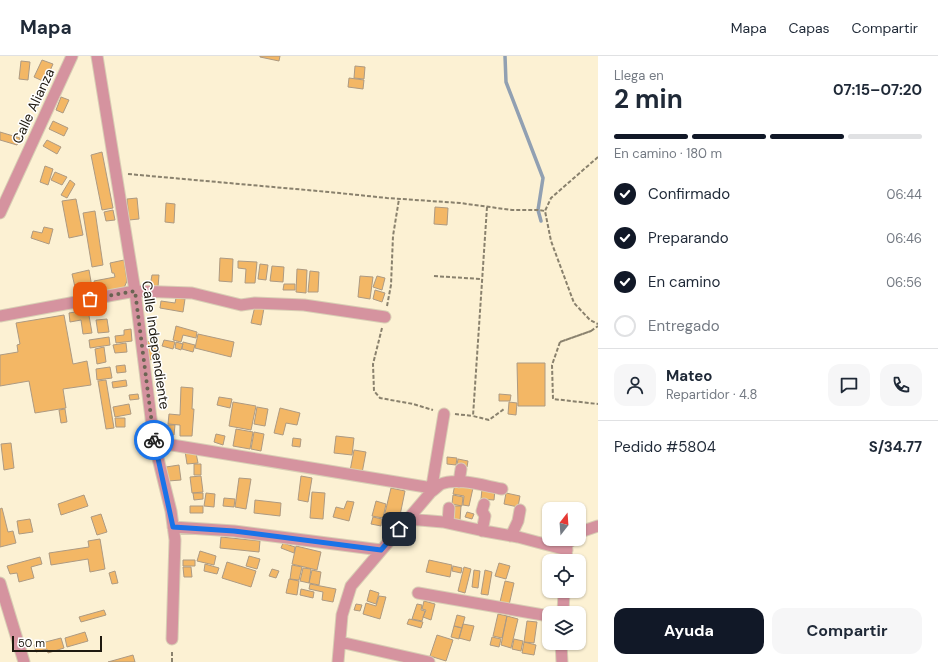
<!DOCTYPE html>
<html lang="es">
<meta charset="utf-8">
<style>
body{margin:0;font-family:"DM Sans",sans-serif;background:#f6f6f7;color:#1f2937;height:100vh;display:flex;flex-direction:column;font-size:15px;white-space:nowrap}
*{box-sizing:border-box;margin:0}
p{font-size:13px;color:#747a83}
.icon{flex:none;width:22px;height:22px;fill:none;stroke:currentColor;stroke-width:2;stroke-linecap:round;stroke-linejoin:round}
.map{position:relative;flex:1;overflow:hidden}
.details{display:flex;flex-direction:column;background:#fff;width:340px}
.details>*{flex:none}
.needle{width:26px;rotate:17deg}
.fabs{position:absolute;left:542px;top:446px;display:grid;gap:8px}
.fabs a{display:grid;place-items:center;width:44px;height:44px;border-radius:8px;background:#fff;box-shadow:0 1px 3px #0004;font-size:20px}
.scale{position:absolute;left:12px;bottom:10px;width:90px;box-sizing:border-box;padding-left:4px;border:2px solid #1e190f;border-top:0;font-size:11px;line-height:14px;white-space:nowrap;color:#1e190f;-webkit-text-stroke:3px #fff;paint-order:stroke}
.pin{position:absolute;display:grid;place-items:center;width:34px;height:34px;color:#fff;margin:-17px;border-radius:8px;box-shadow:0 2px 6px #0006}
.courier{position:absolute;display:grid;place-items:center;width:40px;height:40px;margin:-20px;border:3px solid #1a73e8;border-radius:50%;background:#fff;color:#222;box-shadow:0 1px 5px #0007}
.summary em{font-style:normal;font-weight:700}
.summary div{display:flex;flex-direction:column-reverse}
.summary{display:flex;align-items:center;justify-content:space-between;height:68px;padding:0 16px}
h1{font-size:26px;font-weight:700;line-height:30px}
.bar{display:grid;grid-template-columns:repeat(4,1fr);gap:6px 4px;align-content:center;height:48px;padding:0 16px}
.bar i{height:5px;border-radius:3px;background:#e0e1e3}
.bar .current{background:#111827}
.bar p{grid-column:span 4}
.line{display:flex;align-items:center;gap:10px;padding:0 16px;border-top:1px solid #e0e1e3}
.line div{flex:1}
.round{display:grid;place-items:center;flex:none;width:42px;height:42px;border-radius:12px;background:#f6f6f7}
ol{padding:0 16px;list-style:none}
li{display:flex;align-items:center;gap:12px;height:44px}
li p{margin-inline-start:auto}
li .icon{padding:4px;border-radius:50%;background:#111827;color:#fff;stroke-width:4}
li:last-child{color:#747a83}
li i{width:22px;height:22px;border:2px solid #e0e1e3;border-radius:50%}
.action{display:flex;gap:8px;margin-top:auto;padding:8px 16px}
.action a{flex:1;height:46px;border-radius:12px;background:#111827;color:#fff;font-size:16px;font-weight:700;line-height:46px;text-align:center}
.action a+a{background:#f6f6f7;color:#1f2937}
header{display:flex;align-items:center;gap:24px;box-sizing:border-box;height:56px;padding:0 20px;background:#fff;border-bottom:1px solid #e0e1e3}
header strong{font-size:19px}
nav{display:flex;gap:22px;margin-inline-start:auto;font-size:14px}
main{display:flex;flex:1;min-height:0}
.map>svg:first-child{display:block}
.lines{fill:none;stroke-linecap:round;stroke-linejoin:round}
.stream{stroke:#91a0b2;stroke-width:3.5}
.building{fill:#f3b765;stroke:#ad9a82}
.minor-casing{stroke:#d8ceb4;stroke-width:13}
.path{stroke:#89816d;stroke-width:2;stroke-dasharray:4 2;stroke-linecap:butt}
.minor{stroke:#d5939f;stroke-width:11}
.done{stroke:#6c6554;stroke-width:4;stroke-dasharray:0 7.2}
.route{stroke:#1a73e8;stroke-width:5}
.labels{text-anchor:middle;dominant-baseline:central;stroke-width:3;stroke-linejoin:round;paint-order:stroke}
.street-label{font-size:14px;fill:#1e190f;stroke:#fff}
</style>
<header>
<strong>Mapa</strong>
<nav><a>Mapa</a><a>Capas</a><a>Compartir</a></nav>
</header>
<main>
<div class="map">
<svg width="598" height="606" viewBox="0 0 598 606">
<rect width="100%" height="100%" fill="#fcf1d3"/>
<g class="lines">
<path class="stream" d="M505 0 506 26 543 122 538 154 541 165"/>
</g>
<path class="building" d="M260 0H280L279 5 260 1Z
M42 4 53 8 45 26 34 21Z
M21 5 30 6 28 24 19 23Z
M355 10 365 11 364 23 354 22Z
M349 22 364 24 363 33 348 31Z
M61 41 69 44 63 57 56 54Z
M53 65 68 72 64 80 49 73Z
M0 76 20 82 17 89 0 84Z
M47 84 61 91 57 98 43 90Z
M102 96 113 152 102 154 91 99Z
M45 110 53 113 48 129 40 126Z
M55 116 67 121 62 129 51 124Z
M70 124 75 128 67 142 61 139Z
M137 142 139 163 129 164 127 143Z
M76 143 83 179 69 182 62 145Z
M166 147 175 148 174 167 165 166Z
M435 151 448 152 447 169 434 168Z
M113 154 115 164 106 165 104 156Z
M95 155 103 209 92 211 83 157Z
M44 171 53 173 49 188 31 182 33 175 42 177Z
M220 202 233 203 232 226 219 225Z
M124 204 127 225 124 232 97 237 94 225 115 221 114 217H112L110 207Z
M238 205 257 206 255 227H245L246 213 238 212Z
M260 208 268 209 266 224 258 223Z
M272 210 284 211 283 226 270 225Z
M297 213 307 214 306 237 296 236Z
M89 214 93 237 77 240 72 218Z
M310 215 319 216 318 236H308Z
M152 219H159L158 231 150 230Z
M360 220 373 221 370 243 358 241Z
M377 220 385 222 382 234 373 231Z
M284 228H295V234H283Z
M375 234 385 237 382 246 373 243Z
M176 242 185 243 183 256 160 252 161 245 175 247Z
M255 250 264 252 261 269 251 267Z
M88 254 92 277 83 278 81 264 70 266 69 257Z
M64 259 73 308 87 305 91 329 63 333 66 352 35 357 29 325 0 330V299L18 296 17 289 20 288 16 267Z
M107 263 109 276 98 277 96 264Z
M176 270 197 276 196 282 183 279 181 286 173 284Z
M131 273 132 285 116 287 115 280 124 279V274Z
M198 278 234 286 231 301 195 292Z
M109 281 110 289 90 292 89 284Z
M157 284 160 302 149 304 146 286Z
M164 284 175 286 173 293 162 290Z
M176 286 183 288 181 294 175 292Z
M183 286 195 289 193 296 182 293Z
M126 287 127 296 115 297 113 289Z
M104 291 106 306 97 308 95 293Z
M517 307H545V350H518Z
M125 309 126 316 117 317 116 310Z
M110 311 112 322 97 324 96 313Z
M106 324 114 372 106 373 98 325Z
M126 324 127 330 113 332 112 326Z
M181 331 193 332 192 353H194L192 380H180V369L168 368 169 358 180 359Z
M138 338 139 343 130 344 129 339Z
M499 338 511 339 510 345H499Z
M219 341 232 343 230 352 217 349Z
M233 346 256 350 251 374 229 370Z
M509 346 517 347 516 359 508 358Z
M129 348 131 358 115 361 113 351Z
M257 351 268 353 265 370 254 368Z
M280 352 300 357 297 369 286 367 283 379 274 377Z
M65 353 67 366 61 367 59 354Z
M115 362H125V371H116Z
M164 369H175L174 379 163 378Z
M236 373 253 376 250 393 233 390Z
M254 376 264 378 261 395 251 393Z
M216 378 225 380 223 389 214 386Z
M336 380 354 382 352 399 334 397Z
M293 382 301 383 300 391 292 390Z
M11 387 14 412 4 414 1 388Z
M354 394 366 396 362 417 350 415Z
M185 395 196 397 198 407 187 408Z
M447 401 457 402 456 409 447 408Z
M458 403 468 405 467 411 457 409Z
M194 408H201V419H194Z
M179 409 181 424 168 425 166 411Z
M201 420 203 436 192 437 190 421Z
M301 420 312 422 308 446 298 444Z
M239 422 251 423 246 453 235 451Z
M455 428 473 432 469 450 463 449 464 440 453 438Z
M391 432 405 435 398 469 383 465Z
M482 433 495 434 494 444 481 443Z
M312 436 325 437 323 463 310 462Z
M193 437H203V443L194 444Z
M206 437 215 438 214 451 204 450Z
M506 437 520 440 518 451 504 448Z
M84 439 88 450 61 459 58 448Z
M453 439 463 441 462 450 452 448Z
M224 442 235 443 234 451 223 450Z
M255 444 281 447 280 460 254 457Z
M347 445 354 446 349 465 333 461 336 451 344 453Z
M376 445 386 448 383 462 372 460Z
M190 450H203V457H190Z
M452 450H461L460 464 452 463Z
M2 452 8 476 13 475 16 487 0 491V453Z
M467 456 474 458 472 463 465 461Z
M101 458 107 476 97 479 91 461Z
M373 461 382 463 381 470 371 468Z
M30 463 33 476 19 478 17 465Z
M221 481 260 485 259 496 220 492Z
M100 483 105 513 90 516 88 503 51 509 49 497 89 491 88 485Z
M283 487 295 491 294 497 281 492Z
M296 490 321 496 317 514 292 508Z
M200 495 216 500 214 509 197 505Z
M249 500 260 503 257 513 246 510Z
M40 501 42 508 31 511 34 522 19 526 17 517 10 518 7 510Z
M183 504H195V510H183Z
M429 504 452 509 450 521 426 516Z
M227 506 256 515 251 531 222 522Z
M499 507 510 510 506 523 495 520Z
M205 508 219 512 217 518 204 515Z
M292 509 302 511 299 524 290 523Z
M453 510 462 512 461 517 452 515Z
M183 511H191L192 521H184Z
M464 511 471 513 465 537 458 535Z
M303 512 311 513 309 527 300 525Z
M272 513 279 515 276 522 269 520Z
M312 514 321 516 319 529 309 527Z
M474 514 480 515 478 532 472 531Z
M485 514 492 516 488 539 481 538Z
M115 515 118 527 112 528 109 517Z
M289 523 299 525 297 539 286 537Z
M505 525 514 527 509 549 500 546Z
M310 528 336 533 333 546 322 544 323 536 309 533Z
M301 533 314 536 313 542 300 539Z
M370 534 379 537 376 548 367 545Z
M379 540 386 541 380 563 363 558 366 547 376 550Z
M424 545 435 548 431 564 423 561 426 554 422 553Z
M356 548 362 549 360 555 354 554Z
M417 548 422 549 421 554 425 555 422 565 412 563Z
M104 554 106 559 81 566 79 561Z
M498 558 507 560 502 582 493 580Z
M457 559 465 561 462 572 454 570Z
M507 560 518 563 511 592 501 589Z
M409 563 423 566 421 572 407 568Z
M527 565 537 566 534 587 524 586Z
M463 568 474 570 470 585 459 582Z
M454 570 462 572 459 583 451 581Z
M85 576 88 585 67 591 65 582Z
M437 579 453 584 446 605 430 600Z
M492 581 501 583 499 591 490 589Z
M61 582 64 592 48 597 47 593 36 596 34 589Z
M514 583 523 585 521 595 512 593Z
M524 586 536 589 534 599 522 597Z
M133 599 135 606H108Z"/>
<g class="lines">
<defs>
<path id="minor" d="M97 0 135 235 154 386 171 455 175 484 172 583
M0 157 72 0
M0 260 135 235 192 237 241 249 255 247 304 249 385 261
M154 386 432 432
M459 426 461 413
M431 436C434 434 438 430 441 428 457 421 485 430 502 433
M408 463 443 466 484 475 518 481 567 494
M448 467 449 452
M173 471 234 475 381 494
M482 475 485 460 482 455 484 448
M579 478 583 475 598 470
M511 480 518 465 520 454
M566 505 567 488 573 483
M0 527 24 606
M418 537 549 560
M563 557 564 535
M340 586 429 606
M561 587 562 606
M338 606 342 559 351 530 431 436 444 358"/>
</defs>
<use href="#minor" class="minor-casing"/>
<path class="path" d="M598 101 551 142 545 155 551 185 574 247 590 264 598 268
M128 118 329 136 387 142 460 147 512 154H538L545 155
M487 151 473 360 489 364 504 353
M434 220 481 223
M387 250 391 229 393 180 399 143
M382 272 373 308 374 335 380 342 413 348 433 354
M591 275 598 270
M560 286 591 275 560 286 552 309 553 343 598 348
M455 358 473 360
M172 606V594"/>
<use href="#minor" class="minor"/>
</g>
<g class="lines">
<path class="done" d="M90 243 135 235 154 384"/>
<path class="route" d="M154 384 173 471 234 475 381 494 399 473"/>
</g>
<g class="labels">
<g class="street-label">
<text transform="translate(33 50) rotate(-65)">Calle Alianza</text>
<text transform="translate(156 289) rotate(82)">Calle Independiente</text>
</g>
</g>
</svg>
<div class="fabs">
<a><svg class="needle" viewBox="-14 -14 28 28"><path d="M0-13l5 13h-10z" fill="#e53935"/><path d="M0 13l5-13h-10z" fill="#747a83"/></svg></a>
<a><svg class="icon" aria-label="locate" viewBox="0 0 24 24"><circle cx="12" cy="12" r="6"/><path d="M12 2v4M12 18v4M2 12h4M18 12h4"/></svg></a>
<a><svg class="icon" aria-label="layers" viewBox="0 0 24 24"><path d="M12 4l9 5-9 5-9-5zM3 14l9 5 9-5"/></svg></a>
</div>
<div class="scale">50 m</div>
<div class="pin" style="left:90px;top:243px;background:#ea580c"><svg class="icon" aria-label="bag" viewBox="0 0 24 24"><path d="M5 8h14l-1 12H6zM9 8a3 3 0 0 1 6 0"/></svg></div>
<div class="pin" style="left:399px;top:473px;background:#1f2937"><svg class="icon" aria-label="home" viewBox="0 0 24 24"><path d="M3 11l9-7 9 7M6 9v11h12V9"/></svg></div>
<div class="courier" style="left:154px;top:384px"><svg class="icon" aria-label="bike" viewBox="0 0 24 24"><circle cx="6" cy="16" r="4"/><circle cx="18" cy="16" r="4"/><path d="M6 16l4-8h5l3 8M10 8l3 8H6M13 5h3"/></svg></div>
</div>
<section class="details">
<div class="summary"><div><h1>2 min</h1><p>Llega en</p></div><em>07:15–07:20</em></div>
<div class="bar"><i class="current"></i><i class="current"></i><i class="current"></i><i></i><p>En camino · 180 m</p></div>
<ol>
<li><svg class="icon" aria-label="check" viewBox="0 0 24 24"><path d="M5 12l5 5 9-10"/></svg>Confirmado<p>06:44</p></li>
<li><svg class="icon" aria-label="check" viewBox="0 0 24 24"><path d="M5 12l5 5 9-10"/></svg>Preparando<p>06:46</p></li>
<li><svg class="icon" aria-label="check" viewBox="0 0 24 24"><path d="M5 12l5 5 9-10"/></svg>En camino<p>06:56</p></li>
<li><i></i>Entregado</li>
</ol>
<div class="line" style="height:72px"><a class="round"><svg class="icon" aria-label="person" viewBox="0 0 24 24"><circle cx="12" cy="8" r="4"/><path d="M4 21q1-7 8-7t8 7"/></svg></a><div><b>Mateo</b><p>Repartidor · 4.8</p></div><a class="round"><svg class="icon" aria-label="chat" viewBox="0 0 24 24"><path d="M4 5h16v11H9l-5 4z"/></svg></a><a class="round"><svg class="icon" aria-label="phone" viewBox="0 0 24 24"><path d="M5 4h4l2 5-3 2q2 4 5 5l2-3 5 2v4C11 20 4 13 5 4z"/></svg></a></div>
<div class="line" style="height:52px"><div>Pedido #5804</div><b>S/34.77</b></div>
<div class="action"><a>Ayuda</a><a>Compartir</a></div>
</section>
</main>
